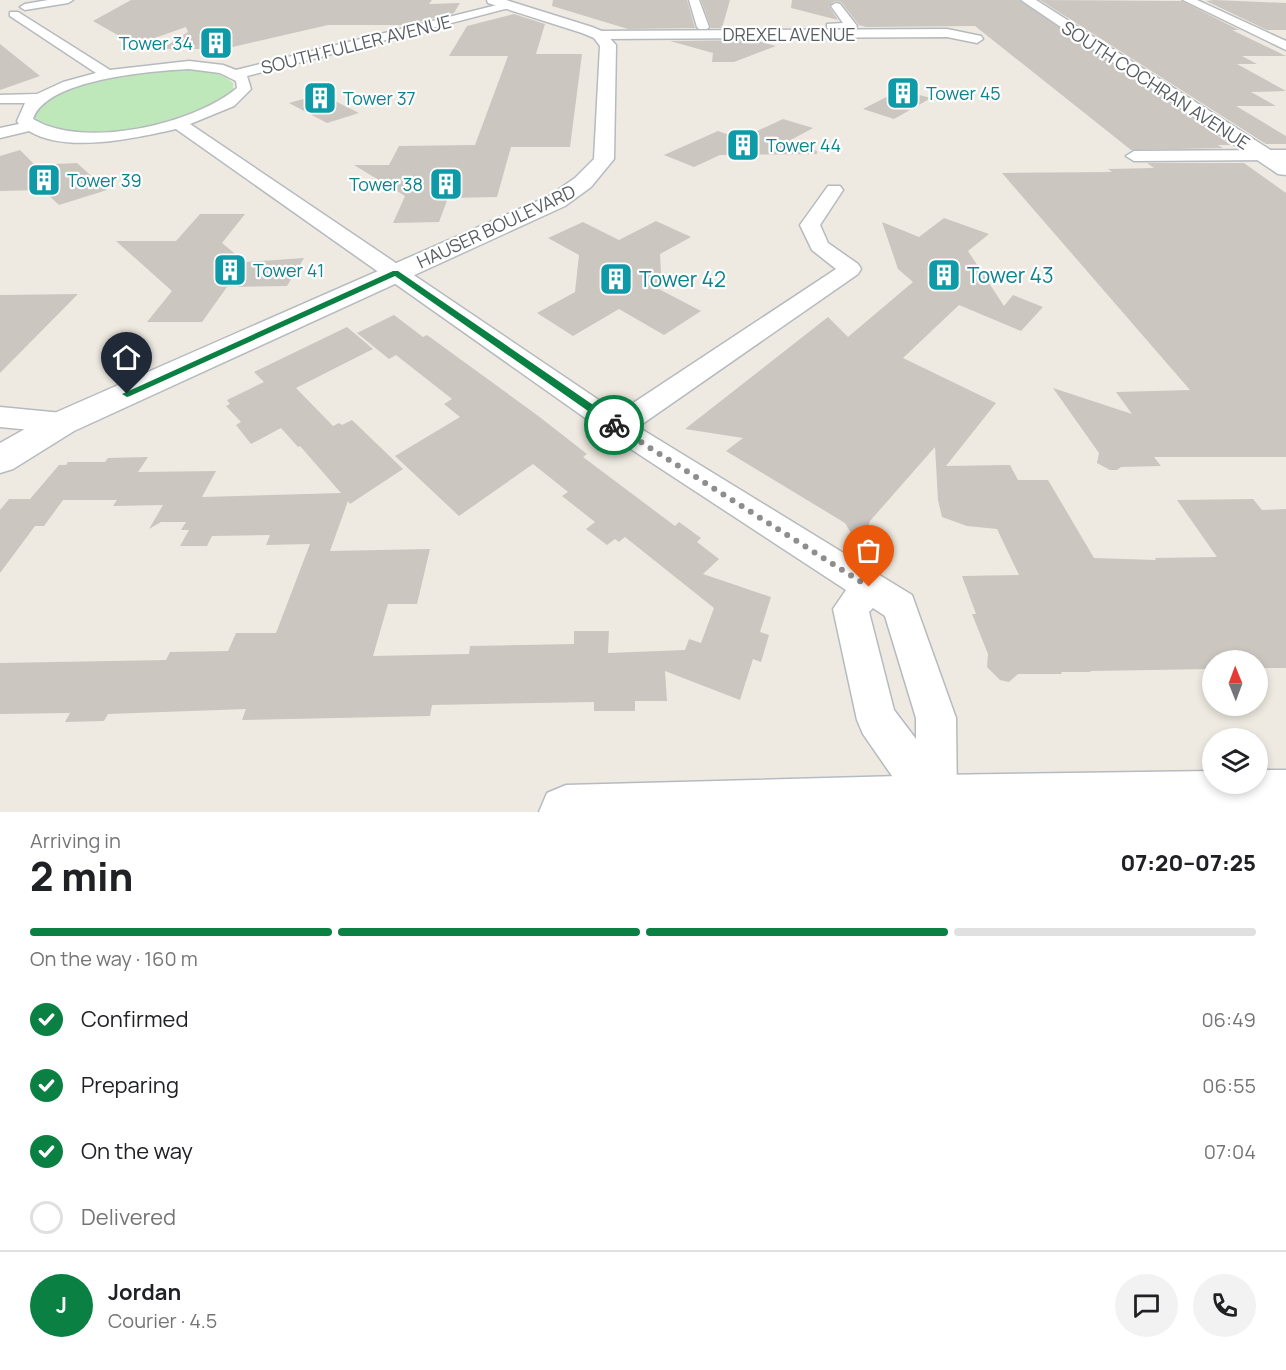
<!DOCTYPE html>
<meta charset="utf-8">
<style>
body{margin:0;font-family:Manrope,sans-serif;background:#f2f2f2;color:#202124;height:100vh;display:flex;flex-direction:column;font-size:22px;white-space:nowrap}
*{box-sizing:border-box;margin:0}
p{font-size:20px;color:#757577}
.icon{flex:none;width:33px;height:33px;fill:none;stroke:currentColor;stroke-width:2;stroke-linecap:round;stroke-linejoin:round}
.map{position:relative;height:812px;overflow:hidden}
.panel{display:flex;flex-direction:column;background:#fff;flex:1}
.panel>*{flex:none}
.needle{width:39px;rotate:359deg}
.fabs{position:absolute;left:1202px;top:650px;display:grid;gap:12px}
.fabs a{display:grid;place-items:center;width:66px;height:66px;border-radius:50%;background:#fff;box-shadow:0 3px 9px #0003;font-size:30px}
.pin{position:absolute;display:grid;place-items:center;width:51px;height:51px;color:#fff;margin:-62px -26px;border-radius:50% 50% 50% 0;rotate:-45deg;box-shadow:0 0 6px #0007}
.pin .icon{rotate:45deg}
.courier{position:absolute;display:grid;place-items:center;width:60px;height:60px;margin:-30px;border:4px solid #0b8043;border-radius:50%;background:#fff;color:#222;box-shadow:0 2px 8px #0007}
.summary em{font-style:normal;font-weight:800}
.summary div{display:flex;flex-direction:column-reverse}
.summary{display:flex;align-items:center;justify-content:space-between;height:102px;padding:0 30px}
h1{font-size:39px;font-weight:800;line-height:45px}
.bar{display:grid;grid-template-columns:repeat(4,1fr);gap:9px 6px;align-content:center;height:72px;padding:0 30px}
.bar i{height:8px;border-radius:4px;background:#e0e0e0}
.bar .on{background:#0b8043}
.bar p{grid-column:span 4}
.line{display:flex;align-items:center;gap:15px;padding:0 30px;border-top:2px solid #e0e0e0}
.line div{flex:1}
.round{display:grid;place-items:center;flex:none;width:63px;height:63px;border-radius:32px;background:#f2f2f2}
ol{padding:0 30px;list-style:none}
li{display:flex;align-items:center;gap:18px;height:66px}
li p{margin-inline-start:auto}
li .icon{padding:6px;border-radius:50%;background:#0b8043;color:#fff;stroke-width:4}
li:last-child{color:#757577}
li i{width:33px;height:33px;border:3px solid #e0e0e0;border-radius:50%}
.map>svg:first-child{display:block}
.green{fill:#bee8ba}
.building{fill:#cbc6c0}
.lines{fill:none;stroke-linecap:round;stroke-linejoin:round}
.street-casing{stroke:#b6babf;stroke-width:3}
.secondary-casing{stroke:#b6bbc1;stroke-width:3}
.street{fill:#fff;fill-rule:evenodd}
.secondary{fill:#fff;fill-rule:evenodd}
.route{fill:#0b8043}
.done{stroke:#8d8f8f;stroke-width:6;stroke-dasharray:0 10.8}
.labels{text-anchor:middle;dominant-baseline:central;stroke-width:4.5;stroke-linejoin:round;paint-order:stroke}
.far-street-label{font-size:18px;fill:#595e63;stroke:#fff}
.far-culture-label{font-size:18px;fill:#0d838f;stroke:#fff;text-anchor:start}
.culture-label{font-size:21px;fill:#0d838f;stroke:#fff;text-anchor:start}
</style>
<div class="map">
<svg width="1286" height="812" viewBox="0 0 1286 812">
<rect width="100%" height="100%" fill="#eeeae1"/>
<path class="green" d="M187 69C204 71 220 71 233 83V92L203 113 139 130 102 135 68 134 33 121 35 110C76 77 135 70 187 69Z"/>
<path class="building" d="M131 0H432L429 4 460 3 454 13 407 25H328L224 49H162L188 32 186 27 135 45 93 21Z
M553 0H687L695 28 628 29 552 6Z
M701 0H730L722 28H711Z
M792 0H1019L1231 145H1218L1223 148 1131 150 975 26 866 27 859 25 841 2 835 1 829 6 838 20 791 8Z
M1040 0 1182 1 1239 30H1232L1286 56H1242L1257 64H1237L1286 91 1251 92 1276 106H1236L1286 136V144H1266Z
M1215 0 1286 3V30H1267L1206 1Z
M514 14 545 24 536 54H582L570 147H511L497 197 448 198 439 222 393 223 405 196 354 165H389L399 146 475 145 508 56H449L467 26Z
M754 40 776 46 734 62H712L713 53 670 41Z
M0 44 40 76 0 90Z
M900 90 931 98 894 119 863 109Z
M321 94 359 113 327 123 289 103Z
M783 119 813 128 789 141 817 151V154L720 155 694 167 664 155 718 131 740 139Z
M20 150 35 165 77 163 107 190 59 205 43 190 0 191V156Z
M1147 163H1244L1286 193V457H1154L1161 466 1121 467 1117 470H1110L1097 463 1099 453 1053 388 1132 414 1116 392 1190 390 1002 173 1112 172 1108 169 1154 168Z
M200 214H245L222 243 245 262 304 258 287 286 227 287 202 322H147L172 291 116 241H176Z
M944 218 989 234 968 251 1004 306 1013 295 1043 307 1021 331 959 305 903 358 996 403 946 466 1010 465 1018 480H1048L1094 558 1156 560 1155 558 1217 557 1177 500 1253 499 1262 510 1286 509V668H1257V660H1212V669L1090 671 1091 672H1061L1062 674H1018L1009 682 1000 680 987 667 988 654 972 614H976L962 576 1019 575 997 529 967 526 942 517 938 500 935 447 870 521 865 537 851 533 845 523 726 451 743 438 685 429 828 317 848 337 913 282 898 269 882 222 919 237Z
M656 221 691 237 660 254 661 273 655 287 701 311 664 335 619 309 573 336 537 313 575 292 579 255 548 238 583 222 619 240Z
M78 294 0 373V295Z
M394 315 423 337 427 335 537 415 587 454 583 457 675 526 679 522 701 538 697 542 719 559 703 574 771 597 760 632 769 635 761 662 753 659 740 700 665 671 667 701H635V711H594V702L432 705 430 716 242 720 246 709 108 714 104 721 65 722 70 713 0 714V663L166 660 170 652 228 651 236 633H276L310 544 266 545 270 535 212 536 207 546H180L189 530H181L186 522H161L149 529 163 505 113 506 117 500H63L44 526H35L0 573V510L9 499H30L59 465H66L68 462H105L108 458 148 457 138 472 216 471 202 497 341 493 300 446 298 447 281 428 251 444 236 425 241 422 226 406 230 404 227 400 264 382 254 372 347 327 373 349 296 388 333 426 339 423 342 425 352 420 403 469 350 504 348 501 330 551 430 549 417 604H388L373 656 469 654 470 646 574 644V631H609L608 653 685 650 689 639 701 643 714 608 625 537 619 542 615 539 607 545 586 529 595 522 562 496 568 492 533 464 459 516 395 456 460 417 444 404 452 399 396 355 389 359 357 333Z"/>
<g class="lines">
<defs>
<path id="street" d="M48 0H73L68 3 25 10 20 7 25 4Z
M689 0H699L709 27 707 29H699L697 27Z
M1183 0H1197L1286 41V50Z
M509 2 513 3V7L247 76 251 89 234 106 190 124 618 413 836 269 812 250 800 225 828 186H840L843 190 820 225 828 243 858 264 861 269 858 274 638 427 912 595 956 718 957 801 961 812H917L863 734 857 720 833 609 846 590 608 434 176 129C136 138 66 154 29 131L0 138V128L19 124 17 121 25 103H0V95L37 94 63 82 96 73 10 16V12H18L110 70 189 61 223 65 236 70ZM189 69 220 73 236 81 237 88C195 124 83 150 33 119 46 79 151 71 189 69ZM873 608 885 616 916 718V739L894 710 869 612Z
M836 3 840 4 857 26 855 28H827V24L843 23 831 6Z
M947 29 981 36 983 39 977 43 947 37 599 39 593 35 599 31Z
M1286 150V160L1134 161 1126 156 1134 151Z
M0 407 62 413 72 416 76 423 72 430 62 433 0 427Z"/>
<path id="secondary" d="M487 0H506L592 27 604 32 616 45 614 159 591 187 565 206 74 431 13 469 0 473V443L50 415 549 196 575 178 594 159 600 46 594 38 582 33 488 3Z
M1021 0H1036L1286 160V175L1278 174Z
M1257 770H1286V812H539L547 793 566 785 936 775 1212 771V783H1257Z"/>
</defs>
<use href="#street" class="street-casing"/>
<use href="#secondary" class="secondary-casing"/>
<use href="#street" class="street"/>
<use href="#secondary" class="secondary"/>
</g>
<path class="route" d="M393 271H398L618 422V427H611L395 276 130 396 127 397 122 394Z"/>
<g class="lines">
<path class="done" d="M614 425 869 587"/>
</g>
<defs>
<symbol id="building-square" viewBox="-11 -11 22 22"><rect x="-9" y="-9" width="18" height="18" rx="4" fill="#0f9aa8" stroke="#fff"/><path d="M-4-6H4V6H1V3H-1V6H-4ZM-2.5-4.3h1.7v1.8h-1.7ZM.8-4.3h1.7v1.8H.8ZM-2.5-1h1.7V.8h-1.7ZM.8-1h1.7V.8H.8Z" fill="#fff"/></symbol>
</defs>
<g fill-rule="evenodd">
<use href="#building-square" x="197" y="24" width="38" height="38"/>
<use href="#building-square" x="884" y="74" width="38" height="38"/>
<use href="#building-square" x="301" y="79" width="38" height="38"/>
<use href="#building-square" x="724" y="126" width="38" height="38"/>
<use href="#building-square" x="25" y="161" width="38" height="38"/>
<use href="#building-square" x="427" y="165" width="38" height="38"/>
<use href="#building-square" x="211" y="251" width="38" height="38"/>
<use href="#building-square" x="925" y="256" width="38" height="38"/>
<use href="#building-square" x="597" y="260" width="38" height="38"/>
</g>
<g class="labels">
<g class="far-street-label">
<text x="789" y="34">DREXEL AVENUE</text>
<text transform="translate(356 44) rotate(-14)">SOUTH FULLER AVENUE</text>
<text transform="translate(1156 85) rotate(33)">SOUTH COCHRAN AVENUE</text>
<text transform="translate(496 226) rotate(-25)">HAUSER BOULEVARD</text>
</g>
<g class="far-culture-label">
<text x="193" y="43" text-anchor="end">Tower 34</text>
<text x="926" y="93">Tower 45</text>
<text x="343" y="98">Tower 37</text>
<text x="766" y="145">Tower 44</text>
<text x="67" y="180">Tower 39</text>
<text x="423" y="184" text-anchor="end">Tower 38</text>
<text x="253" y="270">Tower 41</text>
</g>
<g class="culture-label">
<text x="967" y="275">Tower 43</text>
<text x="639" y="279">Tower 42</text>
</g>
</g>
</svg>
<div class="fabs">
<a><svg class="needle" viewBox="-14 -14 28 28"><path d="M0-13l5 13h-10z" fill="#e53935"/><path d="M0 13l5-13h-10z" fill="#757577"/></svg></a>
<a><svg class="icon" aria-label="layers" viewBox="0 0 24 24"><path d="M12 4l9 5-9 5-9-5zM3 14l9 5 9-5"/></svg></a>
</div>
<div class="pin" style="left:869px;top:587px;background:#ea580c"><svg class="icon" aria-label="bag" viewBox="0 0 24 24"><path d="M5 8h14l-1 12H6zM9 8a3 3 0 0 1 6 0"/></svg></div>
<div class="pin" style="left:127px;top:394px;background:#1f2937"><svg class="icon" aria-label="home" viewBox="0 0 24 24"><path d="M3 11l9-7 9 7M6 9v11h12V9"/></svg></div>
<div class="courier" style="left:614px;top:425px"><svg class="icon" aria-label="bike" viewBox="0 0 24 24"><circle cx="6" cy="16" r="4"/><circle cx="18" cy="16" r="4"/><path d="M6 16l4-8h5l3 8M10 8l3 8H6M13 5h3"/></svg></div>
</div>
<section class="panel">
<div class="summary"><div><h1>2 min</h1><p>Arriving in</p></div><em>07:20–07:25</em></div>
<div class="bar"><i class="on"></i><i class="on"></i><i class="on"></i><i></i><p>On the way · 160 m</p></div>
<ol>
<li><svg class="icon" aria-label="check" viewBox="0 0 24 24"><path d="M5 12l5 5 9-10"/></svg>Confirmed<p>06:49</p></li>
<li><svg class="icon" aria-label="check" viewBox="0 0 24 24"><path d="M5 12l5 5 9-10"/></svg>Preparing<p>06:55</p></li>
<li><svg class="icon" aria-label="check" viewBox="0 0 24 24"><path d="M5 12l5 5 9-10"/></svg>On the way<p>07:04</p></li>
<li><i></i>Delivered</li>
</ol>
<div class="line" style="height:108px"><b class="round" style="background:#0b8043;color:#fff">J</b><div><b>Jordan</b><p>Courier · 4.5</p></div><a class="round"><svg class="icon" aria-label="chat" viewBox="0 0 24 24"><path d="M4 5h16v11H9l-5 4z"/></svg></a><a class="round"><svg class="icon" aria-label="phone" viewBox="0 0 24 24"><path d="M5 4h4l2 5-3 2q2 4 5 5l2-3 5 2v4C11 20 4 13 5 4z"/></svg></a></div>
</section>
